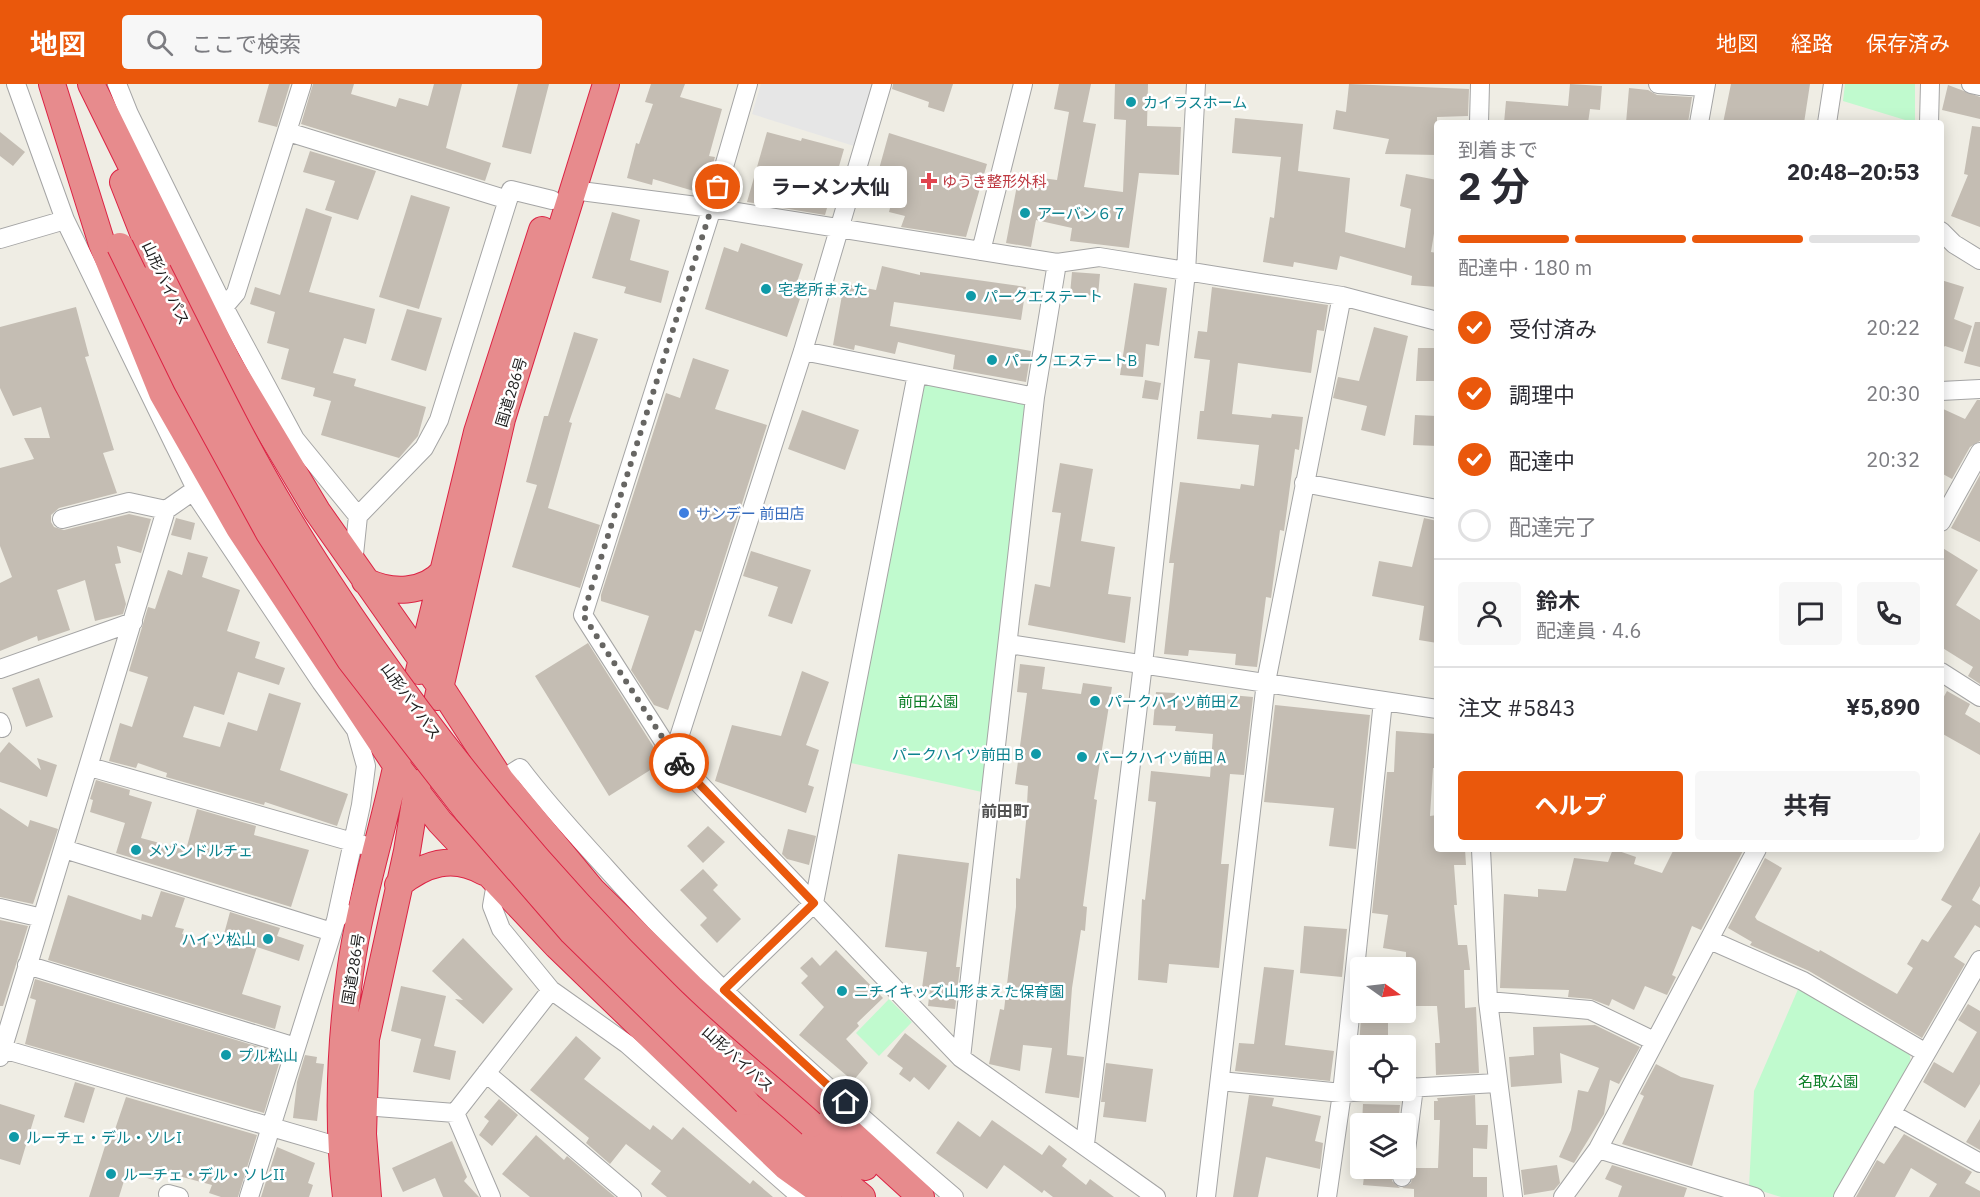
<!DOCTYPE html>
<html lang="ja">
<meta charset="utf-8">
<style>
body{margin:0;font-family:"IBM Plex Sans","Noto Sans JP",sans-serif;background:#f7f7f7;color:#2b2b33;height:100vh;display:flex;flex-direction:column;font-size:22px;white-space:nowrap}
*{box-sizing:border-box;margin:0}
p{font-size:20px;color:#7c7c81}
.icon{flex:none;width:33px;height:33px;fill:none;stroke:currentColor;stroke-width:2;stroke-linecap:round;stroke-linejoin:round}
.map{position:relative;flex:1;overflow:hidden}
.details{position:absolute;left:1434px;top:36px;width:510px;height:732px;display:flex;flex-direction:column;background:#fff;border-radius:6px;box-shadow:0 3px 15px #0003}
.details>*{flex:none}
.needle{width:39px;rotate:104deg}
.tools{position:absolute;left:1350px;top:873px;display:grid;gap:12px}
.tools a{display:grid;place-items:center;width:66px;height:66px;border-radius:6px;background:#fff;box-shadow:0 3px 15px #0003;font-size:30px}
.pin{position:absolute;display:grid;place-items:center;width:51px;height:51px;color:#fff;margin:-26px;border:3px solid #fff;border-radius:50%;box-shadow:0 2px 6px #0007}
.courier{position:absolute;display:grid;place-items:center;width:60px;height:60px;margin:-30px;border:4px solid #ea580c;border-radius:50%;background:#fff;color:#222;box-shadow:0 2px 8px #0007}
.bubble{position:absolute;height:42px;border-radius:6px;background:#fff;box-shadow:0 3px 15px #0003;font-size:20px;font-weight:700;line-height:42px;text-align:center}
.headline em{font-style:normal;font-weight:700}
.headline div{display:flex;flex-direction:column-reverse}
.headline{display:flex;align-items:center;justify-content:space-between;height:102px;padding:0 24px}
h1{font-size:39px;font-weight:700;line-height:45px}
.bar{display:grid;grid-template-columns:repeat(4,1fr);gap:9px 6px;align-content:center;height:72px;padding:0 24px}
.bar i{height:8px;border-radius:4px;background:#e1e1e2}
.bar .active{background:#ea580c}
.bar p{grid-column:span 4}
.line{display:flex;align-items:center;gap:15px;padding:0 24px;border-top:2px solid #e1e1e2}
.line div{flex:1}
.round{display:grid;place-items:center;flex:none;width:63px;height:63px;border-radius:6px;background:#f7f7f7}
ol{padding:0 24px;list-style:none}
li{display:flex;align-items:center;gap:18px;height:66px}
li p{margin-inline-start:auto}
li .icon{padding:6px;border-radius:50%;background:#ea580c;color:#fff;stroke-width:4}
li:last-child{color:#7c7c81}
li i{width:33px;height:33px;border:3px solid #e1e1e2;border-radius:50%}
.button{display:flex;gap:12px;margin-top:auto;padding:12px 24px}
.button a{flex:1;height:69px;border-radius:6px;background:#ea580c;color:#fff;font-size:24px;font-weight:700;line-height:69px;text-align:center}
.button a+a{background:#f7f7f7;color:#2b2b33}
header{display:flex;align-items:center;gap:36px;box-sizing:border-box;height:84px;padding:0 30px;background:#ea580c;color:#fff}
header strong{font-size:28px}
nav{display:flex;gap:33px;margin-inline-start:auto;font-size:21px}
.search{width:420px;height:54px;background:#f7f7f7;display:flex;align-items:center;gap:15px;box-sizing:border-box;padding:0 21px;border-radius:6px;color:#7c7c81;font-size:22px}
.map>svg:first-child{display:block}
.park{fill:#c0face}
.parking{fill:#e6e6e6}
.building{fill:#c4bdb3}
.lines{fill:none;stroke-linecap:round;stroke-linejoin:round}
.minor-casing{stroke:#a5a5a5;stroke-width:20}
.highway-casing{stroke:#dc2344;stroke-width:28}
.minor{stroke:#fff;stroke-width:18}
.highway{stroke:#e78b8d;stroke-width:26}
.highway-bridge-casing{stroke:#dc2344;stroke-width:28;stroke-linecap:butt}
.highway-bridge{stroke:#e78b8d;stroke-width:26}
.done{stroke:#676663;stroke-width:6;stroke-dasharray:0 10.8}
.route{stroke:#ea580c;stroke-width:8}
.culture-dot{fill:#0f9aa8;stroke:#fff;stroke-width:2}
.health-dot{fill:#e0444e;stroke:#fff;stroke-width:2}
.shop-dot{fill:#3f7fe0;stroke:#fff;stroke-width:2}
.labels{text-anchor:middle;dominant-baseline:central;stroke-width:5;stroke-linejoin:round;paint-order:stroke}
.culture-label{font-size:15px;fill:#0d838f;stroke:#fff;text-anchor:start}
.health-label{font-size:15px;fill:#be3a42;stroke:#fff;text-anchor:start}
.street-label{font-size:15px;fill:#1e1e1e;stroke:#fff}
.shop-label{font-size:15px;fill:#366cbe;stroke:#fff;text-anchor:start}
.park-label{font-size:15px;fill:#0b7e26;stroke:#fff}
.neighbourhood-label{font-size:16px;font-weight:bold;fill:#515151;stroke:#fff}
</style>
<header>
<strong>地図</strong>
<div class="search"><svg class="icon" aria-label="search" viewBox="0 0 24 24"><circle cx="10" cy="10" r="6"/><path d="M15 15l6 6"/></svg>ここで検索</div>
<nav><a>地図</a><a>経路</a><a>保存済み</a></nav>
</header>
<div class="map">
<svg width="1980" height="1113" viewBox="0 0 1980 1113">
<rect width="100%" height="100%" fill="#efede4"/>
<path class="park" d="M1845 0H1915V39L1843 17Z
M917 290 1035 313 991 710 842 677Z
M1799 903 1909 967 1911 979 1834 1113H1781L1749 1103 1754 1007Z
M889 915 912 938 879 972 856 949Z"/>
<path class="parking" d="M761 0H874L854 62 752 30Z"/>
<path class="building" d="M269 0H290L277 43 258 38Z
M313 0H354L351 10 396 23 399 14 428 22 434 0H462L446 64 491 79 485 97 301 40Z
M518 0H549L531 70 502 63Z
M651 0H685L680 13 722 25 709 72 715 73 704 110 653 95 652 101 627 94 636 59 639 60 653 20 645 18Z
M893 0H953L944 28 928 23 929 18 892 5Z
M1059 0H1091L1083 38 1096 40 1084 103 1123 108 1126 36 1114 35 1115 0H1148L1147 42 1181 43 1179 91 1139 89 1129 164 1070 157 1072 144 1036 136 1031 163 1006 159 1019 91 1057 96 1069 28 1054 25Z
M1349 0 1469 5 1468 32 1437 33V71L1385 70 1389 55 1333 45 1336 26 1346 28Z
M1570 0 1602 2 1600 26 1590 25 1588 39H1504L1506 17 1568 22Z
M1731 0H1810L1804 39H1723Z
M1948 1 1980 13V35L1942 26Z
M1629 4 1648 6 1657 11 1692 13 1688 39H1626Z
M1235 34 1303 40 1298 87 1350 94 1345 148 1405 164 1411 125 1400 122 1406 90 1437 96V131L1431 168 1437 169V203L1411 201 1412 192 1340 172 1337 186 1294 178 1293 183 1263 178 1270 133 1274 134 1281 73 1232 69Z
M1972 42 1980 43V143L1951 132 1968 91 1964 90Z
M0 48 25 68 13 82 0 72Z
M767 48 801 57 802 54 844 65 825 131 747 118Z
M889 49 987 80 966 153 901 143 905 132 889 128 891 120 871 114Z
M310 67 376 87 358 136 325 126 335 97 303 88Z
M411 111 450 123 419 225 379 213Z
M306 124 332 133 309 208 375 225 366 260 344 254 333 289 356 295 354 302 426 323 418 352 399 374 321 351 331 317 313 312 315 304 281 295 289 265 267 259 275 228 250 220 255 203 280 211Z
M612 128 640 136 630 176 669 187 661 219 624 209 626 203 592 194Z
M741 159 803 180 797 198 805 200 787 253 705 225 724 163 738 168Z
M882 182 920 191V188L1026 203 1021 236 894 218 890 242 1031 267 1026 298 953 285 955 271 898 258 895 270 855 261 854 266 833 261 844 200 876 206Z
M1072 188 1100 190 1098 212 1070 210Z
M1941 196 1964 203 1954 235 1972 242 1963 268 1945 262 1941 265Z
M1134 199 1167 204 1159 262 1146 260 1143 293 1120 291Z
M1212 203 1328 221 1324 247 1317 246 1311 289 1238 279 1232 330 1271 334 1272 330 1303 333 1299 366 1295 365 1284 447 1280 446 1271 514 1266 513 1257 583 1235 581 1236 570 1189 566 1188 572 1164 570 1174 479H1169L1180 398 1240 405 1241 400 1254 402 1259 361 1197 355 1200 327H1204L1210 276 1194 274 1198 247 1207 248Z
M76 223 89 272 85 273 114 366 103 369 117 409 59 424 51 431V438L54 443 64 446 129 430 151 435 141 469 117 462 121 479 115 480 126 520 123 530 95 537 85 496 57 506 70 546 38 557 37 552 0 567V499L12 493 0 462V384L34 375 24 354H50L41 323 13 332 0 304V243Z
M407 225 442 234 426 287 391 276Z
M1975 238H1980V283L1964 279Z
M1374 243 1408 252 1385 352 1361 346 1367 322 1333 314 1338 293 1359 297Z
M574 248 598 255 569 338 572 339 548 424 600 441 580 504 512 483 537 401 526 398 544 332H548Z
M1418 264H1437V297H1416Z
M693 274 729 286 715 325 767 341 701 548 695 546 668 626 654 621 631 586 649 532 601 517V511L666 309 680 314Z
M1145 296 1161 299 1158 316 1142 314Z
M1977 316H1980V357L1970 363 1952 395 1941 389V324L1965 335Z
M802 326 859 346 845 386 788 365Z
M1415 331 1437 332V362L1413 361Z
M1060 379 1093 385 1081 457 1115 463 1108 510 1131 513 1125 559 1028 541 1035 500 1050 503 1061 429 1052 428Z
M1980 391V458L1951 444Z
M176 434 195 439 191 456 171 451Z
M1424 434 1437 437V559L1419 556 1424 522 1372 512 1379 477 1412 483Z
M1941 463 1978 486 1956 521 1980 536V600L1968 592 1973 583 1941 563Z
M751 467 811 486 792 540 768 532 778 503 743 492Z
M188 468 208 473 202 493 240 506 227 547 260 558 255 574 285 584 279 601 238 588 224 631 194 622 183 653 220 663 228 638 257 647 269 609 301 619 280 686 348 710 337 742 265 718 264 721 166 693 167 689 138 679 136 684 109 677 120 639 132 643 148 593 129 587 148 523 155 525 168 486 182 491Z
M588 559 663 678 609 712 535 592Z
M1020 580 1045 583 1042 605 1081 610 1083 599 1112 603 1094 715 1097 716 1083 822 1087 823 1085 847 1081 846 1072 904 1067 971 1084 973 1079 1014 1045 1009 1052 964 1023 961 1020 987 989 980 1000 925 1004 926 1016 823V794L1020 795 1026 738 1028 702 1015 700 1027 609 1017 608Z
M802 587 829 598 806 661 819 666 808 701 814 703 806 729 715 697 732 641 781 652Z
M39 594 53 633 26 643 12 604Z
M1947 607 1970 620 1965 630 1980 639V671L1941 649V618Z
M1156 608 1175 609V616L1207 618 1208 609 1253 613 1244 691 1230 690 1221 780H1229L1219 884 1169 880 1167 899 1138 896 1142 815 1145 816 1156 718 1148 717 1151 687 1210 693 1213 650 1175 647 1176 642 1153 641Z
M1275 621 1370 631 1356 765 1329 762 1334 724 1264 718Z
M1396 647 1437 650V684H1433L1430 732 1437 731V765H1465L1466 781H1454L1457 821H1454L1458 861H1467L1470 886H1464L1465 924 1476 923 1479 989 1436 991 1435 959H1440L1437 922H1406V868L1383 864 1388 831 1372 829 1387 688H1394Z
M9 658 41 686 37 674 57 681 47 713 0 698V669Z
M96 696 130 706 129 711 152 718 141 754 186 766 197 725 256 742 254 751 309 766 291 823 116 769 125 739 90 728 93 716 90 715Z
M0 724 28 743 30 736 58 745 33 820 0 813Z
M708 742 725 758 703 779 687 762Z
M788 745 816 752 809 781 787 775 782 770Z
M1980 748V802L1972 816 1980 821V844L1975 841 1954 873 1965 880 1922 954 1809 887 1750 861 1752 858 1728 844 1765 774 1782 784 1755 833 1757 836 1819 868 1820 866 1897 910 1913 884 1907 880 1922 855 1928 858 1952 822 1941 816Z
M1613 765 1636 773 1634 780 1662 789 1674 765H1744L1701 846 1692 842 1672 891 1676 893 1667 911 1645 902 1634 926 1612 915 1609 922 1591 915 1568 913 1569 906 1500 904 1504 810 1538 813V805L1566 807 1574 774 1608 778Z
M898 770 969 779 956 883H960L955 925 928 922 930 905 922 904 927 868 885 863Z
M703 785 718 801 713 806 741 835 717 859 700 841 707 834 680 806Z
M161 807 185 814 175 843 184 845 182 850 221 861 230 828 280 844 277 852 304 861 299 877 257 863 242 910 281 922 275 945 48 876 68 811 141 836 142 830 152 833Z
M0 836 28 842 3 922H0Z
M1304 842 1347 845 1342 893 1300 889Z
M463 854 513 905 483 940 455 915 463 916 432 887Z
M836 866 883 914 857 939 859 942 846 955 868 979 853 997 799 951 824 923 801 899 808 892 800 884 812 873 820 882Z
M1264 883 1294 886 1285 961 1334 967 1330 997 1235 987 1239 959 1254 960Z
M35 895 282 970 264 1029 25 960 36 916 30 914Z
M401 902 446 912 434 962 456 967 450 996 413 988 421 955 391 947Z
M1968 920 1980 927V1000L1965 1024 1923 998 1934 978 1953 989 1977 948 1958 936Z
M1361 933H1388V962H1359Z
M1595 941 1640 963 1619 1000 1610 996 1604 1030 1574 1079 1559 1073 1571 1046 1578 1006 1588 1008 1599 984 1560 969 1562 999 1511 1003 1509 973 1534 971 1533 943Z
M905 949 947 982 929 1006 914 993 910 998 899 990 903 984 887 972Z
M576 952 601 974 584 995 650 1046 653 1041 672 1056 683 1043 750 1100 753 1096 773 1113H667L651 1100 661 1087 626 1060 610 1080 586 1059 589 1054 530 1006Z
M305 971 317 973 316 979 324 980 317 1037 293 1034 297 998Z
M1106 979 1153 985 1146 1038 1103 1033 1105 1018H1101Z
M1656 980 1681 993 1714 1001 1692 1082 1622 1060 1644 1012 1640 1010Z
M75 998 95 1004 84 1039 64 1033Z
M1249 1011 1274 1014 1272 1022 1321 1032 1315 1057 1323 1059 1320 1085 1266 1073 1258 1113H1233Z
M1475 1011 1476 1041H1488L1487 1065 1473 1064V1093H1487V1113H1414V1105L1402 1104 1411 1099 1414 1084H1438L1440 1036H1434V1017H1438L1437 1014Z
M126 1013 257 1051 238 1113H221L209 1109 212 1101 160 1087 156 1097 127 1087 119 1113H89L106 1059 110 1060Z
M499 1015 518 1031 492 1062 479 1051 489 1037 484 1033Z
M0 1020 35 1031 20 1081 0 1075Z
M1363 1020 1400 1021 1398 1040H1362Z
M1980 1035V1066L1966 1058Z
M992 1036 1042 1071 1049 1061 1067 1075 1062 1082 1086 1101 1090 1095 1114 1113H1053L1044 1106 1042 1109 1004 1081 987 1105 936 1069 958 1037 980 1053Z
M1904 1050 1972 1088 1965 1099 1980 1107V1113H1929L1937 1100 1911 1084 1895 1113H1856L1877 1076 1884 1080Z
M536 1051 564 1076 567 1072 615 1113H530L502 1090Z
M452 1057 467 1093 464 1097 479 1113H443L435 1094 403 1108 392 1084Z
M277 1063 315 1079 308 1099 313 1101 309 1113H261Z
M1557 1081 1560 1099 1554 1106 1524 1111 1521 1086Z
M1612 1081 1687 1104 1684 1113H1618L1622 1102 1605 1095Z
M1365 1084H1392V1097L1400 1104 1363 1101Z"/>
<g class="lines">
<defs>
<path id="minor" d="M16 0 65 136 196 405 197 413 321 598 356 646 366 682 361 721 336 836
M117 0 129 30 224 223 295 355 358 432 353 480
M748 0 712 124 583 531 673 672 961 974 1156 1113
M1658 0 1705 3
M1971 0 1980 2
M1479 39 1480 0
M1699 39 1706 0
M1827 39 1833 0
M1929 39 1930 0
M288 48 508 116
M573 106 712 124 1057 179 1099 173 1342 212 1437 237
M1941 147 1954 160 1980 176
M0 155 65 136
M981 167 1023 0
M224 223 236 209 302 0
M803 267 1035 313
M1941 307 1980 305
M1304 399 1437 425
M358 432 424 364 439 336 511 106 552 116
M62 435 129 418 166 426
M1941 438 1980 368
M1008 560 1437 625
M0 585 133 538
M1941 588 1980 613
M0 638 2 644
M673 672 803 267 882 0
M90 683 363 761
M501 696 520 684C547 720 577 752 606 784 712 903 833 1010 954 1113
M64 765 332 848
M1481 765 1488 917 1513 1113
M496 799 492 822 501 845 551 906 627 960 801 1113
M0 824 42 834
M1710 856 1803 897 1926 969
M27 881 296 963
M724 906 814 819 917 290
M1488 917 1590 926 1654 957
M3 965 340 1063
M0 973 166 426 196 405
M961 974 1035 313 1057 179
M486 989 632 1113
M1220 997 1342 1009 1374 1006
M1406 1004 1497 999
M364 1022 455 1029
M1892 1030 1980 1079
M1085 1060 1143 580 1186 188 1196 0
M1598 1065 1755 1113
M1406 1066 1414 1003
M1402 1093 1403 1084
M168 1110 179 1113
M249 1113 336 836 343 828
M491 1113 455 1029 551 906
M1206 1113 1266 598 1342 212
M1327 1113 1342 1009 1383 617
M1563 1113 1598 1065 1757 765
M1843 1113 1980 876"/>
<path id="highway" d="M52 0 102 160 162 309 239 444 396 681 440 738 557 862 786 1083 828 1113
M91 0 228 278 317 427 440 602 501 696 592 806 691 903 921 1113
M123 98 158 187
M365 497C391 510 424 510 444 487
M419 587 477 348 542 146
M438 613 502 335 606 0
M398 801C425 779 453 770 484 788
M746 1018 862 1113
M811 1040 865 1083
M346 1113C337 1039 340 963 350 889 360 815 384 743 399 670
M368 1113 363 1050 366 955 407 767 418 699"/>
</defs>
<use href="#minor" class="minor-casing"/>
<use href="#highway" class="highway-casing"/>
<use href="#minor" class="minor"/>
<use href="#highway" class="highway"/>
<defs>
<path id="highway-bridge" d="M120 162 187 299 269 449 350 576 467 727 572 848 746 1018
M158 187C199 268 238 351 284 428 390 604 519 766 665 910 711 956 763 997 811 1040"/>
</defs>
<use href="#highway-bridge" class="highway-bridge-casing"/>
<use href="#highway-bridge" class="highway-bridge"/>
</g>
<g class="lines">
<path class="done" d="M679 679 583 531 718 103"/>
<path class="route" d="M679 679 814 819 724 906 846 1018"/>
</g>
<g class="culture-dot">
<circle cx="1131" cy="18" r="6"/>
<circle cx="1025" cy="129" r="6"/>
<circle cx="766" cy="205" r="6"/>
<circle cx="971" cy="212" r="6"/>
<circle cx="992" cy="276" r="6"/>
<circle cx="1095" cy="617" r="6"/>
<circle cx="1036" cy="670" r="6"/>
<circle cx="1082" cy="673" r="6"/>
<circle cx="136" cy="766" r="6"/>
<circle cx="268" cy="855" r="6"/>
<circle cx="842" cy="907" r="6"/>
<circle cx="226" cy="971" r="6"/>
<circle cx="14" cy="1053" r="6"/>
<circle cx="111" cy="1090" r="6"/>
</g>
<path class="health-dot" d="M926 88h6v6h6v6h-6v6h-6v-6h-6v-6h6z"/>
<circle class="shop-dot" cx="684" cy="429" r="6"/>
<g class="labels">
<g class="culture-label">
<text x="1143" y="18">カイラスホーム</text>
<text x="1037" y="129">アーバン６７</text>
<text x="778" y="205">宅老所まえた</text>
<text x="983" y="212">パークエステート</text>
<text x="1004" y="276">パーク エステートB</text>
<text x="1107" y="617">パークハイツ前田 Z</text>
<text x="1024" y="670" text-anchor="end">パークハイツ前田 B</text>
<text x="1094" y="673">パークハイツ前田 A</text>
<text x="148" y="766">メゾンドルチェ</text>
<text x="256" y="855" text-anchor="end">ハイツ松山</text>
<text x="854" y="907">ニチイキッズ山形まえた保育園</text>
<text x="238" y="971">プル松山</text>
<text x="26" y="1053">ルーチェ・デル・ソレI</text>
<text x="123" y="1090">ルーチェ・デル・ソレII</text>
</g>
<g class="health-label">
<text x="942" y="97">ゆうき整形外科</text>
</g>
<g class="street-label">
<text transform="translate(166 199) rotate(65)">山形バイパス</text>
<text transform="translate(511 308) rotate(-73)">国道286号</text>
<text transform="translate(411 617) rotate(54)">山形バイパス</text>
<text transform="translate(353 885) rotate(-81)">国道286号</text>
<text transform="translate(738 975) rotate(42)">山形バイパス</text>
</g>
<g class="shop-label">
<text x="696" y="429">サンデー 前田店</text>
</g>
<g class="park-label">
<text x="928" y="617">前田公園</text>
<text x="1828" y="997">名取公園</text>
</g>
<g class="neighbourhood-label">
<text x="1005" y="727">前田町</text>
</g>
</g>
</svg>
<div class="tools">
<a><svg class="needle" viewBox="-14 -14 28 28"><path d="M0-13l5 13h-10z" fill="#e53935"/><path d="M0 13l5-13h-10z" fill="#7c7c81"/></svg></a>
<a><svg class="icon" aria-label="locate" viewBox="0 0 24 24"><circle cx="12" cy="12" r="6"/><path d="M12 2v4M12 18v4M2 12h4M18 12h4"/></svg></a>
<a><svg class="icon" aria-label="layers" viewBox="0 0 24 24"><path d="M12 4l9 5-9 5-9-5zM3 14l9 5 9-5"/></svg></a>
</div>
<div class="pin" style="left:718px;top:103px;background:#ea580c"><svg class="icon" aria-label="bag" viewBox="0 0 24 24"><path d="M5 8h14l-1 12H6zM9 8a3 3 0 0 1 6 0"/></svg></div>
<div class="pin" style="left:846px;top:1018px;background:#1f2937"><svg class="icon" aria-label="home" viewBox="0 0 24 24"><path d="M3 11l9-7 9 7M6 9v11h12V9"/></svg></div>
<div class="courier" style="left:679px;top:679px"><svg class="icon" aria-label="bike" viewBox="0 0 24 24"><circle cx="6" cy="16" r="4"/><circle cx="18" cy="16" r="4"/><path d="M6 16l4-8h5l3 8M10 8l3 8H6M13 5h3"/></svg></div>
<div class="bubble" style="left:754px;top:82px;width:153px">ラーメン大仙</div>
<section class="details">
<div class="headline"><div><h1>2 分</h1><p>到着まで</p></div><em>20:48–20:53</em></div>
<div class="bar"><i class="active"></i><i class="active"></i><i class="active"></i><i></i><p>配達中 · 180 m</p></div>
<ol>
<li><svg class="icon" aria-label="check" viewBox="0 0 24 24"><path d="M5 12l5 5 9-10"/></svg>受付済み<p>20:22</p></li>
<li><svg class="icon" aria-label="check" viewBox="0 0 24 24"><path d="M5 12l5 5 9-10"/></svg>調理中<p>20:30</p></li>
<li><svg class="icon" aria-label="check" viewBox="0 0 24 24"><path d="M5 12l5 5 9-10"/></svg>配達中<p>20:32</p></li>
<li><i></i>配達完了</li>
</ol>
<div class="line" style="height:108px"><a class="round"><svg class="icon" aria-label="person" viewBox="0 0 24 24"><circle cx="12" cy="8" r="4"/><path d="M4 21q1-7 8-7t8 7"/></svg></a><div><b>鈴木</b><p>配達員 · 4.6</p></div><a class="round"><svg class="icon" aria-label="chat" viewBox="0 0 24 24"><path d="M4 5h16v11H9l-5 4z"/></svg></a><a class="round"><svg class="icon" aria-label="phone" viewBox="0 0 24 24"><path d="M5 4h4l2 5-3 2q2 4 5 5l2-3 5 2v4C11 20 4 13 5 4z"/></svg></a></div>
<div class="line" style="height:78px"><div>注文 #5843</div><b>¥5,890</b></div>
<div class="button"><a>ヘルプ</a><a>共有</a></div>
</section>
</div>
